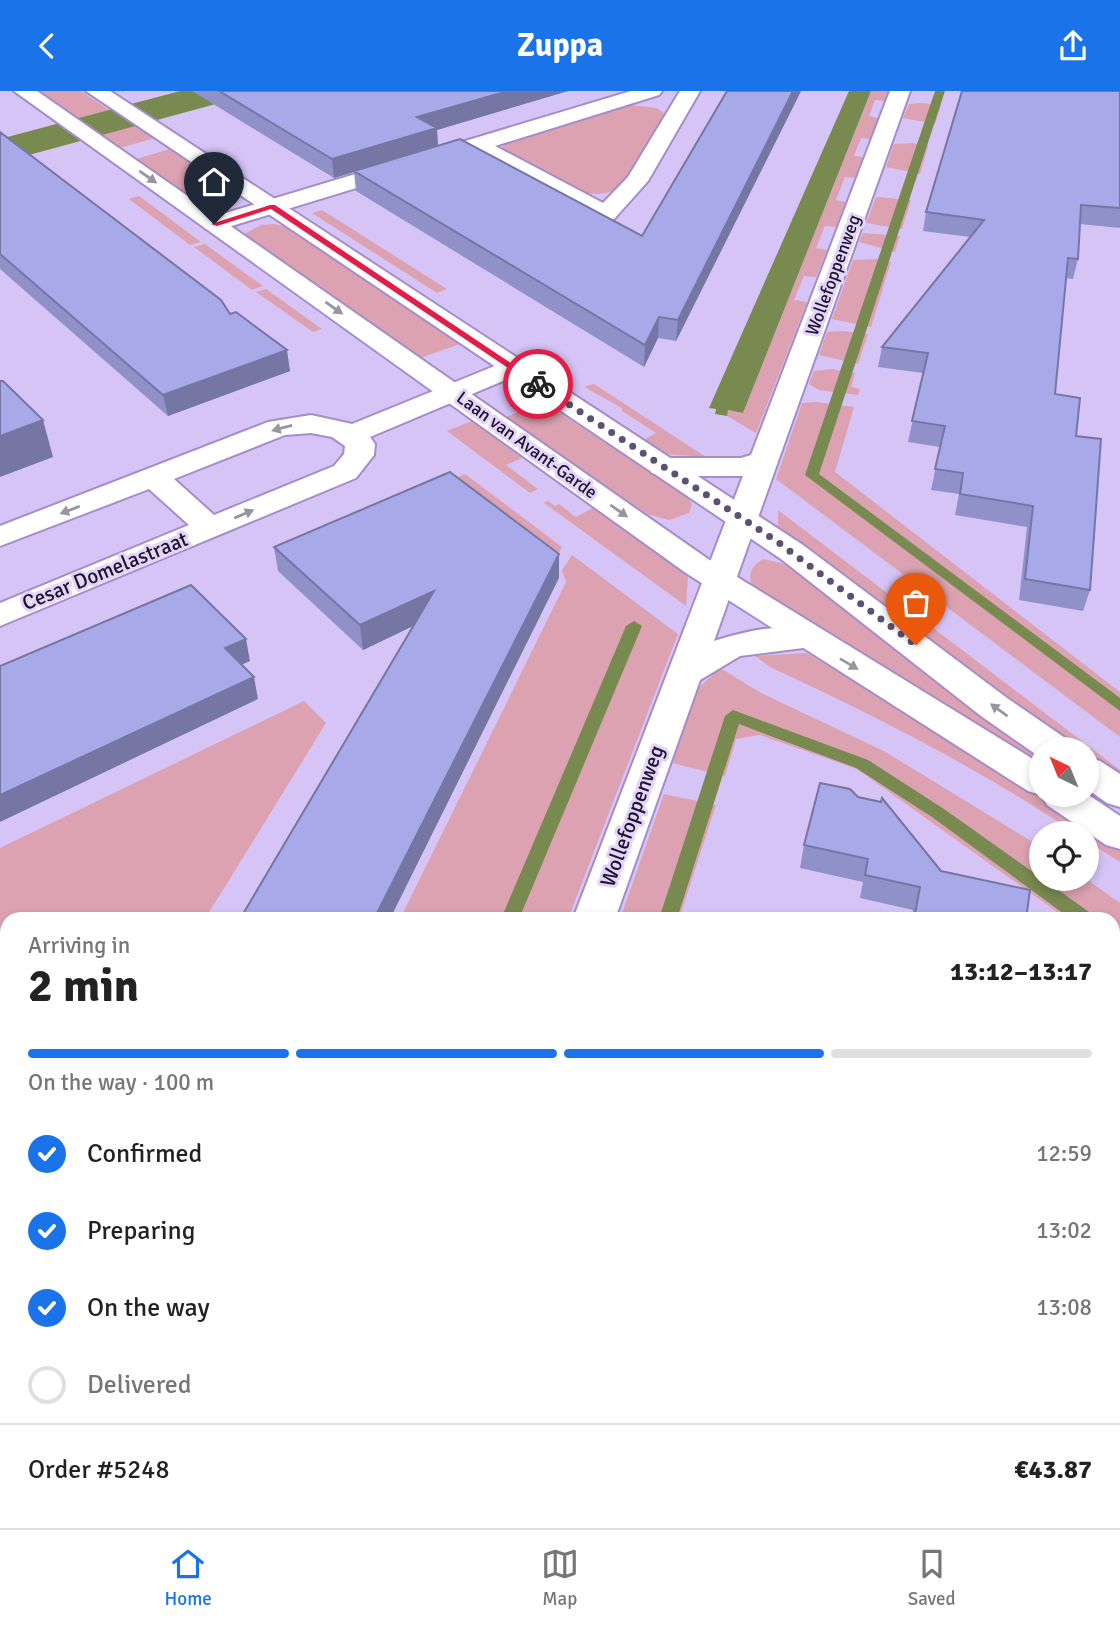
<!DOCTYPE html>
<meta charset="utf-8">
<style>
body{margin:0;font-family:Signika,sans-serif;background:#f2f2f2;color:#222;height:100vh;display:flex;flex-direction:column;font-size:26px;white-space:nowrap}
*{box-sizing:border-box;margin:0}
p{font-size:23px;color:#767676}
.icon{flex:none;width:38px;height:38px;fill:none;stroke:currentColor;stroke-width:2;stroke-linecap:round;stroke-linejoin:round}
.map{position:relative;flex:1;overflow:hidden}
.details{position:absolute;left:0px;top:821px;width:1120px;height:618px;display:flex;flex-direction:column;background:#fff;border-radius:21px 21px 0 0;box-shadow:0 4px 10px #0003}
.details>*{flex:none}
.needle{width:46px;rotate:317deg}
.fabs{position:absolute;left:1029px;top:646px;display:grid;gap:14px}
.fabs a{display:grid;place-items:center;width:70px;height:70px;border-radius:50%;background:#fff;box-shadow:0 4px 10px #0003;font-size:35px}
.pin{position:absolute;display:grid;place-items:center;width:60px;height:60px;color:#fff;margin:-72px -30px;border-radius:50% 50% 50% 0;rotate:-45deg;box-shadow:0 0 7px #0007}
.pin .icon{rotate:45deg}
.courier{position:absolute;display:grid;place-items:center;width:70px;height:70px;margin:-35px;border:5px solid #e11d48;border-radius:50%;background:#fff;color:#222;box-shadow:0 2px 9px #0007}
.overview em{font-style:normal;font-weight:800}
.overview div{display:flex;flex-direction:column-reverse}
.overview{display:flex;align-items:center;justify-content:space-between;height:119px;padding:0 28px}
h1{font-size:46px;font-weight:800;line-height:52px}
.bar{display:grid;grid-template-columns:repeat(4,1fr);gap:10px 7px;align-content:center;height:84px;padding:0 28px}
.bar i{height:9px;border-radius:5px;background:#e0e0e0}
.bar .on{background:#1a73e8}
.bar p{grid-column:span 4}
.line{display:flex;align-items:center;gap:18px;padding:0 28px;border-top:2px solid #e0e0e0}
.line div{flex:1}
ol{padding:0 28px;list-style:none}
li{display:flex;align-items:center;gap:21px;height:77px}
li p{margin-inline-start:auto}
li .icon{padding:7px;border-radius:50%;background:#1a73e8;color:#fff;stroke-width:4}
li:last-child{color:#767676}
li i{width:38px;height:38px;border:4px solid #e0e0e0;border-radius:50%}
header{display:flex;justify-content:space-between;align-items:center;height:91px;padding:0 28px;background:#1a73e8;color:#fff;font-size:32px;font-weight:800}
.menu{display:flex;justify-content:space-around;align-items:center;height:98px;border-top:2px solid #e0e0e0;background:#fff;font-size:19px;color:#767676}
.menu a{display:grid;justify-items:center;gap:4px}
.menu .on{color:#1a73e8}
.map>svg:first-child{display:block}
.green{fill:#dca2b1}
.water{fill:#798a50}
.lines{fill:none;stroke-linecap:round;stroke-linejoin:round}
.stream{fill:#798a50;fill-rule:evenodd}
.minor-casing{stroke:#a48dc9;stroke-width:4}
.tertiary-casing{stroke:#a48dc9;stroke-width:4}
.minor{fill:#fff;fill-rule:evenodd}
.tertiary{fill:#fff;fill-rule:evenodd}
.wall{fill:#9091c8}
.shaded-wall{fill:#7576a3}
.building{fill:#a7a9e9;stroke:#7576a3;stroke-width:2}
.oneway{fill:#99959f}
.route{fill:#e11d48}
.done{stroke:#5d5171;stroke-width:7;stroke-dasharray:0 12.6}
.labels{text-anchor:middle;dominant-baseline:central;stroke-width:6;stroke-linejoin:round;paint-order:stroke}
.far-street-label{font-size:18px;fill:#1c1329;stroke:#e2d4fb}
.street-label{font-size:21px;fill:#1c1329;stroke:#e2d4fb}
</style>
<header><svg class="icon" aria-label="back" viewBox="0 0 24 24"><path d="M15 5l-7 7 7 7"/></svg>Zuppa<svg class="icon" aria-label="share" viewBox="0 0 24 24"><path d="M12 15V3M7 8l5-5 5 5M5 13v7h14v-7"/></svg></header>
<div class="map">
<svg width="1120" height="1437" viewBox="0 0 1120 1437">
<rect width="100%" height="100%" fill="#d7c4f7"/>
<path class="green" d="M34 0H81L109 19 75 28Z
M871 0H889L885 10 875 9 869 25 878 27 870 48 861 47 854 65 863 66 855 87 845 86 836 109 846 111 836 136 825 135 816 157 827 159 816 186 804 185 794 209 807 211 756 342 727 325 728 319 743 322Z
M922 12 941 14 935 33 903 27 909 13Z
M630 14 657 17 666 24 621 95C585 121 534 77 502 59L503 54 515 49Z
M136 34 155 47 116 58 97 45Z
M912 52 928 55 920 83 886 76 894 53Z
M170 58 237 104 235 110C201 130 159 86 133 69Z
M139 105 201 151 190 154 129 108Z
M876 106 911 109 902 138 866 132Z
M322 119 447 198 437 202 312 122Z
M274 133 284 135 460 253 420 267 246 147V142L261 134Z
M863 142 900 145 895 161 859 151Z
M205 153 263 195 252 199 194 156Z
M876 168 891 171 871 236 832 228 853 169Z
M266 198 322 238 313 241 256 201Z
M842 240 868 243 858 273 819 264 827 241Z
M831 278 855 282 851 296 860 298 858 304 819 299 809 293 814 280Z
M594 293 706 366 663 363 644 349 656 342 622 320V317L584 296Z
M543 311 687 405 692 413 689 422 669 429 647 423 506 326Z
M816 311 854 316 835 381 1120 601V646L776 388 802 312Z
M472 330 522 367 506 374 538 398 530 402 447 340Z
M465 383 562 456 553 473 447 391Z
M548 410 555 415 559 413 576 426 593 417 688 485 686 515 544 412Z
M778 419 1120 679V690L1087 668V658H1071L1025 626 826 470 775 436 778 434Z
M572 464 678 543 568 828H400L566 491 562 479Z
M763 468 790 474 1041 663V677L991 642 756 500C746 488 749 476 763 468Z
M807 562C914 624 1019 687 1120 759V771L1087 750V742H1075C978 677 876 625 770 576L755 565Z
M720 577 761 602 884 660 1041 756V788H1086L1120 812V865L1113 860V828H1067L857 678 760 644 736 648 725 685 672 672 698 597Z
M304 610 326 632 205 828H7V1147L0 1158V757Z
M664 703 716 714 679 828H620Z
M103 1432H336L334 1437H100Z"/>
<path class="water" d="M180 0H263L18 67 0 48Z
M849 0H871L743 322 728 319 727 325 715 323 716 318 709 317Z"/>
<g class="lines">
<path class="stream" d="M935 0H945L819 383 1120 607V620L805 384Z
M634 530 642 535 519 828H501L626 535Z
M733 619 868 669 944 718 1092 823 1094 828H1071L932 726 856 677 739 633 677 828H659L725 625Z
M1113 841 1120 843V860L1113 858Z
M241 1432H267L265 1437H239Z
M461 1432H487L485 1437H459Z"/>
<defs>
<path id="minor" d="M631 0H662L659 4 495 55 603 112 628 86 680 0H700L648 90 614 128H598L474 61 222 138H206L202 133 206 128Z
M890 0H910L714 550C745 540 787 531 819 539L824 547 819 555 740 565 700 589 615 828H573L743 385H663L652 382 648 376 652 370 663 367H741L751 364Z
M512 268 522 270 526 276 522 282 370 346 375 353 374 364 356 387 0 535V512L189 434 149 398 0 455V435L268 331 311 324 352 333ZM311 342 332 346 345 355 344 363 334 375 214 424 174 388 285 344Z
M343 1432H399L397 1437H341Z"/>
<path id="tertiary" d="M14 0H37L708 468 1041 673V704L1087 703 1120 725V758L1106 754 1047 714 1041 704 1028 700 686 482Z
M86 0H110L803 454 1007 607 1068 649 1073 658H1041V667L981 625 781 468Z
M1087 666 1100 670 1120 683V716L1107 712 1087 698Z"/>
</defs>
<use href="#minor" class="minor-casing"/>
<use href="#tertiary" class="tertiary-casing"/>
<use href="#minor" class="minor"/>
<use href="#tertiary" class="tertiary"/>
</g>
<path class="wall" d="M192 0H568L437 39 438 55 642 145 727 0H801L676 250 658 247 644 276 356 100 354 81 334 87Z
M1120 0V137L1080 133 1078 168 1073 188 1066 187 1055 303 1076 345 1090 499 1083 520 1019 509 1027 436 955 424 959 403 931 399 940 356 908 351 923 282 878 276 882 256 970 146 923 140 926 121Z
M0 41 230 223 290 280 168 325 0 178Z
M274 456 559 463V487L413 535 363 559 278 480Z
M858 706 941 780 1026 828H912L913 819 860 807 863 791 800 777 804 754Z
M1054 1432H1113L1120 1437H1054Z"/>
<path class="shaded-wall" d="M508 0H568L437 39 438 55 334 87 332 68 417 26Z
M793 0H801L676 250 678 229Z
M659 226 658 247 644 276 645 254Z
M287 259 290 280 168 325 163 304Z
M43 329 53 366 0 386V345Z
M559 463V487L390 828H374Z
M434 500 436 524 363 559 360 534Z
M246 548 250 570 230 579 225 557Z
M254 586 258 608 0 731V704Z
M8 1432H30L28 1437H5Z"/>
<path class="building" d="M219 0H508L417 26 437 37 332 68Z
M727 0H793L678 229 659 226 645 254 354 80 460 48 642 145Z
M962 0H1120V117L1081 114 1078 168 1068 167 1055 303 1080 307 1076 345 1101 348 1090 499 1025 488 1033 415 960 403 963 382 935 378 945 335 912 330 928 262 882 256 984 129 926 121Z
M0 41 221 209 230 223 236 221 287 259 163 304 0 163Z
M0 290H3L43 329 0 345Z
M450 381 559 463 374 828H240L434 500 360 534 274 456Z
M191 494 246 548 225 557 254 586 0 704V575Z
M820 692 850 698 858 706 881 711 882 707 941 780 1030 799 1026 828H914L920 796 865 784 868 768 804 754Z
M1113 978 1120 979V1437H1069L1070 1432H1113Z
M7 1222 8 1432 5 1437H0V1234Z"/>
<defs><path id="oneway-solid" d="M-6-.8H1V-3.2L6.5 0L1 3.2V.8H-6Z" transform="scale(1.75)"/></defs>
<g class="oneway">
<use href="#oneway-solid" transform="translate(148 86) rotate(35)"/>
<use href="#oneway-solid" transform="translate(334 217) rotate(35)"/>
<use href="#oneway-solid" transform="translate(282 337) rotate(165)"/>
<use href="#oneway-solid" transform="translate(70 419) rotate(159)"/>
<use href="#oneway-solid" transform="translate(619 420) rotate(35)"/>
<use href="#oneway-solid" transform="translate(244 423) rotate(-23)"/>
<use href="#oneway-solid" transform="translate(849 573) rotate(31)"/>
<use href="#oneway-solid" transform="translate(999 619) rotate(-144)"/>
</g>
<path class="route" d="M270 114H275L542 293 535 295 271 118 217 135 211 133Z"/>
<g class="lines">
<path class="done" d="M538 293 775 449 916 554"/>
</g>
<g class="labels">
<g class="far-street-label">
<text transform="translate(833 184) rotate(-70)">Wollefoppenweg</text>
<text transform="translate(527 354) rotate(36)">Laan van Avant-Garde</text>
</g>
<g class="street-label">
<text transform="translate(105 480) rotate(-22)">Cesar Domelastraat</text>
<text transform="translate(632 725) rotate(-70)">Wollefoppenweg</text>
</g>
</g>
</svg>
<div class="fabs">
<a><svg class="needle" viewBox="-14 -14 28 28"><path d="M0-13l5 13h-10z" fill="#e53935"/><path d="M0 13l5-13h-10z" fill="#767676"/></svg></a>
<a><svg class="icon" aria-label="locate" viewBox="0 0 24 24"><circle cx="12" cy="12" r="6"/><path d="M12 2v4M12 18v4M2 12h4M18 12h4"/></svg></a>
</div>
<div class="pin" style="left:916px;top:554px;background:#ea580c"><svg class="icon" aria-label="bag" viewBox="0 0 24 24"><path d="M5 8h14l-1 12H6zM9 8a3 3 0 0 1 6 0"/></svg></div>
<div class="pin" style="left:214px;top:133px;background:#1f2937"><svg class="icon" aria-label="home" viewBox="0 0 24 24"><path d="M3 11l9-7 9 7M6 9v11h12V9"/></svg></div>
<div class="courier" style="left:538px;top:293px"><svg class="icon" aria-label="bike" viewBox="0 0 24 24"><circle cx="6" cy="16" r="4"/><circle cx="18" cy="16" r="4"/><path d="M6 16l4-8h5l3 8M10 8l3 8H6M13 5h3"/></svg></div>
<section class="details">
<div class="overview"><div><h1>2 min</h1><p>Arriving in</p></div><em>13:12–13:17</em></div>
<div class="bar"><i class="on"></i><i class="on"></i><i class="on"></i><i></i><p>On the way · 100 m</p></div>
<ol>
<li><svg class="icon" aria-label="check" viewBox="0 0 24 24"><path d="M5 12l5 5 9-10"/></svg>Confirmed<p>12:59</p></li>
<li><svg class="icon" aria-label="check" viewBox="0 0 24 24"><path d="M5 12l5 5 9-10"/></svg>Preparing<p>13:02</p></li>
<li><svg class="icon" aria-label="check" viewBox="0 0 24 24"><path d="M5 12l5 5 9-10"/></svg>On the way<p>13:08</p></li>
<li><i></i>Delivered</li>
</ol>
<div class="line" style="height:91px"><div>Order #5248</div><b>€43.87</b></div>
</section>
</div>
<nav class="menu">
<a class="on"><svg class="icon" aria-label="home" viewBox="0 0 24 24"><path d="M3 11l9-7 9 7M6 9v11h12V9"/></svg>Home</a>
<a><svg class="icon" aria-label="map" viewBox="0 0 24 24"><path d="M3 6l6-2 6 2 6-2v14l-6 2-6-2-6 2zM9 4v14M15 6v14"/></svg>Map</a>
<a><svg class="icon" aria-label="saved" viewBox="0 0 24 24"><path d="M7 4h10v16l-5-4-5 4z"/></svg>Saved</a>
</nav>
